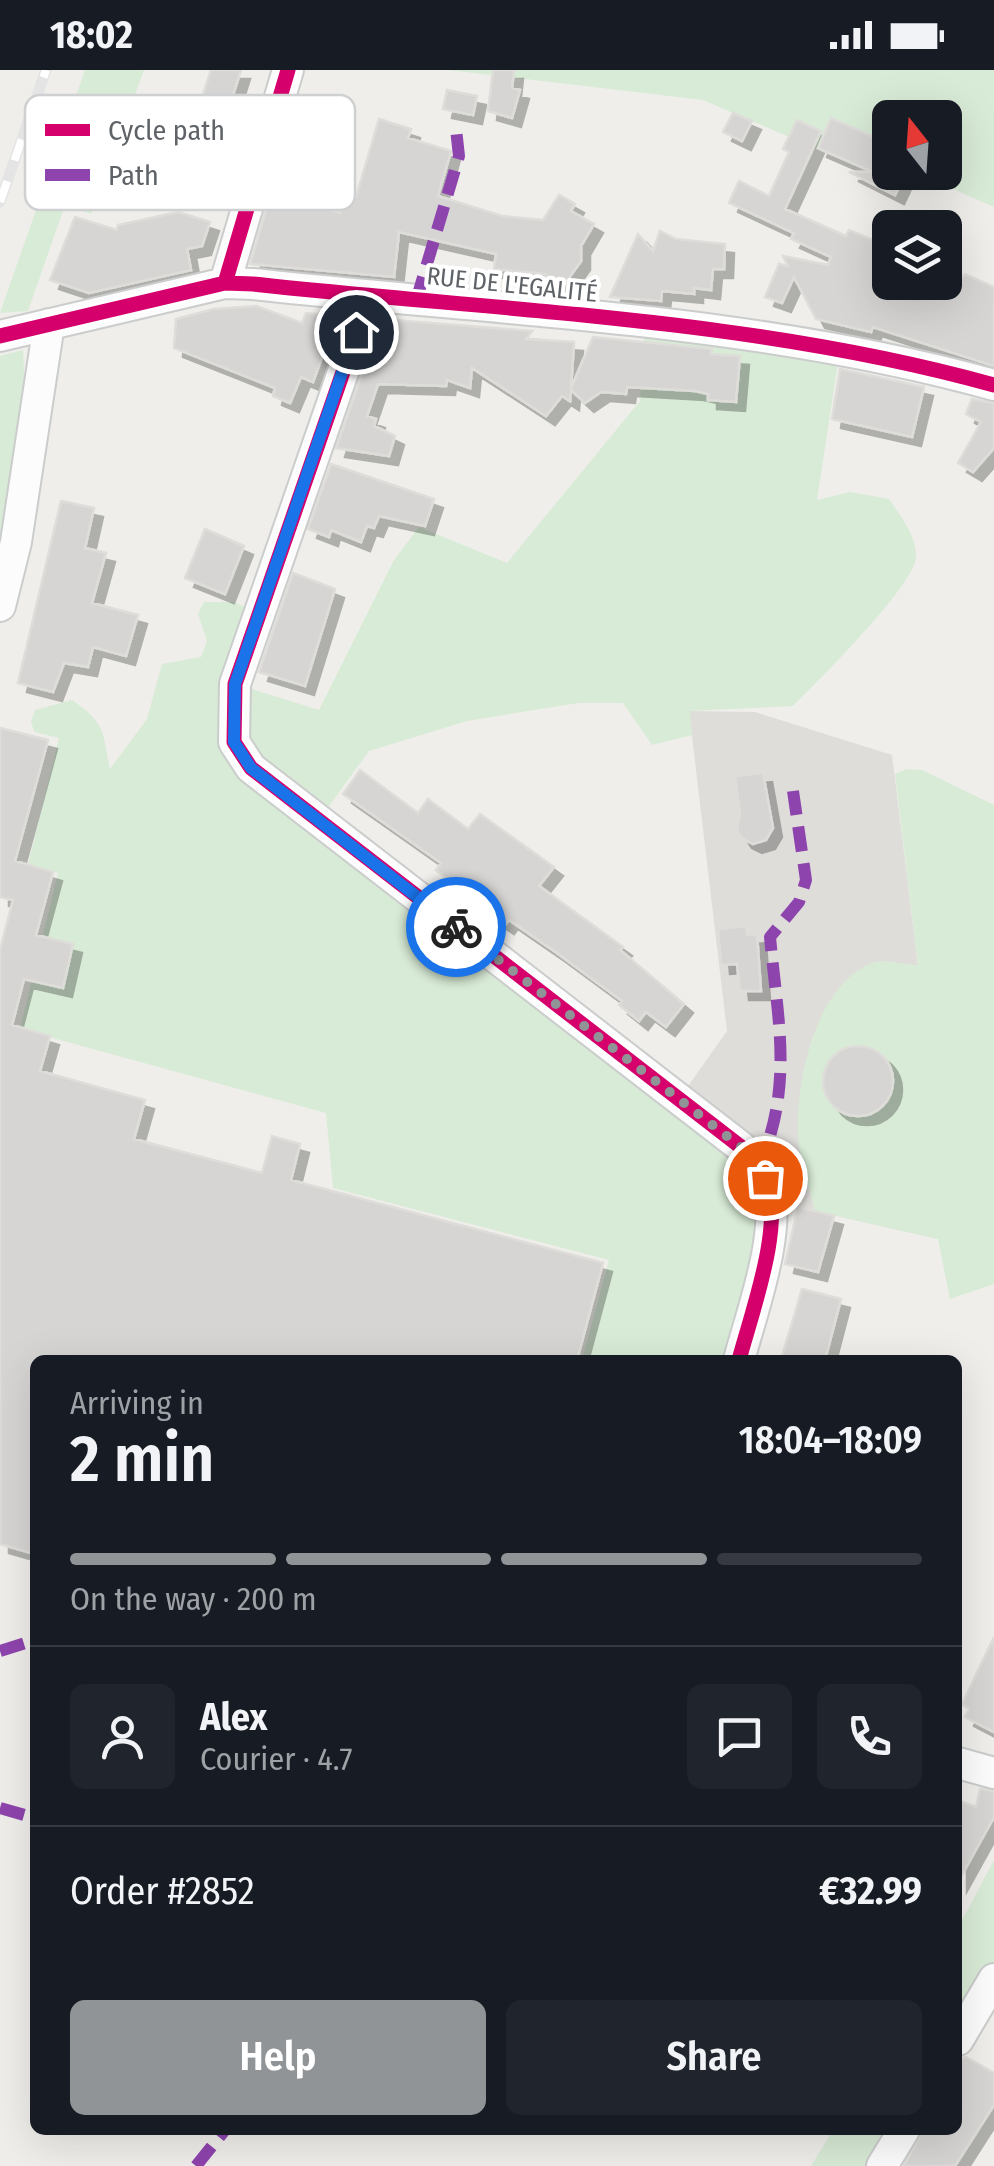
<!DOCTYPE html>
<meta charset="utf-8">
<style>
body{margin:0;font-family:"Fira Sans Condensed",sans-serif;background:#20242c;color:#f1f3f6;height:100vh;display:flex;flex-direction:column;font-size:38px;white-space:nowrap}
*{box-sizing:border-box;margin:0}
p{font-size:32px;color:#9ea1a6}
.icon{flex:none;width:55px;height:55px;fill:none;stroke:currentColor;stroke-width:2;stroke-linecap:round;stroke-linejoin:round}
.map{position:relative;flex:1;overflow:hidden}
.sheet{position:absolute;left:30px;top:1285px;width:932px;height:780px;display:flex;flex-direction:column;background:#171b24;border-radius:15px;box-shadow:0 10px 40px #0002}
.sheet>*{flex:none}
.needle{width:65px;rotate:343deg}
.tools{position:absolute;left:872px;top:30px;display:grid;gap:20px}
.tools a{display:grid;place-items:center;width:90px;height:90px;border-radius:15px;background:#171b24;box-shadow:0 10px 40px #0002;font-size:50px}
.pin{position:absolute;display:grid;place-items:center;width:85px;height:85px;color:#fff;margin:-42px;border:5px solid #fff;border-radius:50%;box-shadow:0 2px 10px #0007}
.courier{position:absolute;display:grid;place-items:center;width:100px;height:100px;margin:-50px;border:8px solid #1a73e8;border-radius:50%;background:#fff;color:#222;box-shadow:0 2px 12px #0007}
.overview em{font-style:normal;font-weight:600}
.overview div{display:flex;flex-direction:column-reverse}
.overview{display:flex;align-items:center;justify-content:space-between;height:170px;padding:0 40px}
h1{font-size:65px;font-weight:600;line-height:75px}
.bar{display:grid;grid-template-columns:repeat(4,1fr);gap:15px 10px;align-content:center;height:120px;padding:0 40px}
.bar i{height:12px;border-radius:8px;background:#363941}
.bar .active{background:#919496}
.bar p{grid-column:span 4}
.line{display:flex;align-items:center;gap:25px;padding:0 40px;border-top:2px solid #363941}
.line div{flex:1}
.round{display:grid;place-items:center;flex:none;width:105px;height:105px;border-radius:15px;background:#20242c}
.action{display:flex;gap:20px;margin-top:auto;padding:20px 40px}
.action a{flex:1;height:115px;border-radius:15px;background:#919496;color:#fff;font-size:40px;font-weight:600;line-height:115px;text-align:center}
.action a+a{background:#20242c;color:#f1f3f6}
.status{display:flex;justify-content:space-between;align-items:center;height:70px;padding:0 50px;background:#171b24;direction:ltr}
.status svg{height:28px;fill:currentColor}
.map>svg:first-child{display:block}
.industrial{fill:#dfddda}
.green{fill:#d8ebd6}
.building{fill:#d6d5d3;stroke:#deddd9;stroke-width:2.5;filter:url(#shadow)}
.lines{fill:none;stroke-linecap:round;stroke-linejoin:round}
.minor-casing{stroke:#cbcccc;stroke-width:34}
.minor{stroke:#fdfcfc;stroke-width:30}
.rail-casing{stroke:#e4e4e4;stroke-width:11}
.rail{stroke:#fff;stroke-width:8;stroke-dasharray:22;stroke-linecap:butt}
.quiet{stroke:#8e44ad;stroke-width:12;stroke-dasharray:25 12;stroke-linecap:butt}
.cycleway-casing{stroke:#fff;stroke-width:21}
.cycleway{stroke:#d6006c;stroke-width:15}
.done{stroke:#919496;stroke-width:10;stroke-dasharray:0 18}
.route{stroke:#1a73e8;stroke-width:12}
.labels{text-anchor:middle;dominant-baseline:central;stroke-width:8;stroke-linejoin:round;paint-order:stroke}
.street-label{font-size:25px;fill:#5f6368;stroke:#fff}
.key{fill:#fff;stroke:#cfd0d2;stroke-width:2.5}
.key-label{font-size:28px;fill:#5f6368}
</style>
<div class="status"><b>18:02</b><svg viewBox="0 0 49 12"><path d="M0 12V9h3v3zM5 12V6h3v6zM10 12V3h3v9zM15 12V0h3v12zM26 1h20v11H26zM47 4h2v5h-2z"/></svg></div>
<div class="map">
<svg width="994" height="2096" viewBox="0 0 994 2096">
<defs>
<filter id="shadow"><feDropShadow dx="9" dy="9" stdDeviation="0" flood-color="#0004"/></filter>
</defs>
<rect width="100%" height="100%" fill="#efeeea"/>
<path class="industrial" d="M689 641 755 642 892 685 918 896 938 1169 771 1131 679 1029 727 961Z"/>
<path class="green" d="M85 0H144L91 144 65 135 28 241 0 243Z
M448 0H994V137L917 103 945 102V48H890V91L873 84 866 100 703 30Z
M645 254 840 279 817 430 850 422 889 429C900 445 916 465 916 486 917 513 816 613 793 636L690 641 692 665 652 675 623 633H578L467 651 369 681 327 739 765 1108 739 1290H582L609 1190 333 1118 326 1043 20 959 58 803 28 795 59 668 34 662 31 651 35 640 72 630C107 654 102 662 110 699L147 649 162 594 201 587 207 571 198 544 204 532H234L259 544 236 614 319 640 394 490 419 457 507 493 640 331Z
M23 280 28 398 0 536V286Z
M907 699 922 700 994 735V1214L950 1229 938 1169 815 1141C809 1116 799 1090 798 1065 796 1010 815 916 872 893 884 888 904 895 918 895L895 704Z
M994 1790V1909L958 1970V1858Z
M833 2060H904L882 2096H811Z"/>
<path class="building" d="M211 0H241L211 95 183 86Z
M493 0H514L512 18 520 20 512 48 488 41Z
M447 20 477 26 473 45 443 39Z
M733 43 752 51 742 71 723 62Z
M831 48 890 74V102H906L895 125 849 102H873L818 78Z
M379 49 411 59 408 68 451 81 438 126 502 146 543 150 559 125 575 134 571 141 594 154 581 176V191L558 223 544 222 545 204 494 199 496 184 399 162 394 207 250 194 274 113 292 117 288 128 340 143 345 124 356 127Z
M797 50 821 61 785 139 846 166 849 160 890 177V212L942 216 948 203 963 207 965 204 994 217V296L873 257 871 262 816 249 794 207 782 233 765 227 779 194 788 196 783 186 828 195 831 187 791 169 794 163 729 133 739 111 769 126 789 82 783 79Z
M178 142 210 152 202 176 187 179 191 200 89 223 50 210 75 147 117 160 118 155Z
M660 161 676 169 725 174 724 199H713L711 220 694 218V224L662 221 661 231 610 227 638 164 653 181Z
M256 236 302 253 306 243 337 246 313 312 301 307 290 333 273 326 275 318 174 278 176 249 214 239Z
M381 249 532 261 526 269 574 272 571 318 593 267 712 279 711 284 740 286 736 332 708 330V324L695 321 627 317 626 324 601 322 585 333 571 320 570 331 562 326 546 346 472 298 470 318 447 310 446 316 378 314 367 346 376 349 374 356 395 366 389 386 336 378Z
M840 299 924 317 912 367 832 349Z
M972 329 994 333V378L973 402 958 393 981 352 966 344Z
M331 394 434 429 425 456 379 446 374 458 367 456 361 472 331 460 329 467 308 459Z
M61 431 94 438 85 478 106 483 92 533 138 545 126 586 93 577 88 597 64 593 53 622 18 613Z
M205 459 244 476 225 524 185 508Z
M293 503 335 519 305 616 259 602Z
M0 658 48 670 15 791 53 802 36 865 73 874 63 918 24 909 12 955 50 966 40 1001 145 1030 134 1069 262 1103 272 1066 282 1069 300 1074 291 1110 603 1193 577 1290H35V1484L0 1474V880L13 830 0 827Z
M360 700 418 743 428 729 468 759 480 744 554 797 539 816 623 877 620 880 684 934 666 957 646 942 639 951 619 935 622 931 557 883 509 850 505 855 496 849 436 800 441 793 343 724Z
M763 703 773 758 766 770 753 774 743 769 737 760 740 744 735 706Z
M746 856 747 865 757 864 761 921H740L737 894 721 895 718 859Z
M823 1011a35 35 0 1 1 70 0a35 35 0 1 1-70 0Z
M798 1137 834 1146 818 1202 785 1194Z
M802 1219 841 1229 825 1290H781Z
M994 1567V1662L965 1647 969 1639 962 1634Z
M980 1719 994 1721V1747L958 1812V1730L976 1737Z
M966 1987 994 2003V2035L955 2096H904L923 2060H958V1989Z"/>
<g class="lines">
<defs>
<path id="minor" d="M225 213 288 0
M369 227 235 614 234 672 251 698 741 1077C749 1086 760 1097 765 1108 786 1151 751 1244 739 1290
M0 266 225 213 253 214C500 241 754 248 994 315
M0 536 16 472 49 254
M958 1693 994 1703
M958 1970 994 1909
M882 2096 904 2060"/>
</defs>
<use href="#minor" class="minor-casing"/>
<use href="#minor" class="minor"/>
<defs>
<path id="rail" d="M0 132 46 0"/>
</defs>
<use href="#rail" class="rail-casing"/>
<use href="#rail" class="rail"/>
<path class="quiet" d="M416 231 459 86 456 59
M758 1099C794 1016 778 954 770 867L799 832 806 810 793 721
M0 1581 35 1570
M0 1738 35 1748
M196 2096 225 2060"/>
<defs>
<path id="cycleway" d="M225 213 288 0
M369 227 235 614 234 672 251 698 741 1077C749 1086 760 1097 765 1108 786 1151 751 1244 739 1290
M0 266 225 213 253 214C500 241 754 248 994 315"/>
</defs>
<use href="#cycleway" class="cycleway-casing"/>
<use href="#cycleway" class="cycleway"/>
</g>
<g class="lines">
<path class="done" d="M456 857 741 1077 765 1108"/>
<path class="route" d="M356 262 235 614 234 672 251 698 456 857"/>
</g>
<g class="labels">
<g class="street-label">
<text transform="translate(512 215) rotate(6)">RUE DE L'EGALITÉ</text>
</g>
</g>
<rect x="25" y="25" width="330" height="115" rx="15" class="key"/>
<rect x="45" y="54" width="45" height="12" fill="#d6006c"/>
<rect x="45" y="99" width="45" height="12" fill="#8e44ad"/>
<g class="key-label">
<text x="108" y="70">Cycle path</text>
<text x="108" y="115">Path</text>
</g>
</svg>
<div class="tools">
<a><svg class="needle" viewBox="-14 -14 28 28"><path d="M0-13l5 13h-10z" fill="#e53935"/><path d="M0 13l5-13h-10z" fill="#9ea1a6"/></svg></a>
<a><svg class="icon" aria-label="layers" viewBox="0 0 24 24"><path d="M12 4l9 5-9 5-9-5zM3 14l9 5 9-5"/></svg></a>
</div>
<div class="pin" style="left:765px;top:1108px;background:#ea580c"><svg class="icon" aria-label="bag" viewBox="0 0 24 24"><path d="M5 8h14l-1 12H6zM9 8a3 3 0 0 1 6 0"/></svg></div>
<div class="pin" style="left:356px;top:262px;background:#1f2937"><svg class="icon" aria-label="home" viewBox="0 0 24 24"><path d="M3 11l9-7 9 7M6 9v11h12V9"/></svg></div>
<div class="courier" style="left:456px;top:857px"><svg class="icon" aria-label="bike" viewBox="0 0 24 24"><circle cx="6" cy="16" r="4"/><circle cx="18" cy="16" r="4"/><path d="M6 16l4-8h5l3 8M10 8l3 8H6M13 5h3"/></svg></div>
<section class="sheet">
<div class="overview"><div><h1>2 min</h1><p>Arriving in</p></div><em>18:04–18:09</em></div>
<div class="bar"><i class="active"></i><i class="active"></i><i class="active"></i><i></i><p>On the way · 200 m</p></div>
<div class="line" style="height:180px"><a class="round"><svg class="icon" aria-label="person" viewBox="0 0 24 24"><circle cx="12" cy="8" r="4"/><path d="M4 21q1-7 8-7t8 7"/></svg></a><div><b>Alex</b><p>Courier · 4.7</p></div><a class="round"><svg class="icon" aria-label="chat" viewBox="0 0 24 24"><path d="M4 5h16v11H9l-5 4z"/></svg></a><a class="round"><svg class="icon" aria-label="phone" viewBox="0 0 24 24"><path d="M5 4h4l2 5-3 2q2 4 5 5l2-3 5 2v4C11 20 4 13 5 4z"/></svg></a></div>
<div class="line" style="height:130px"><div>Order #2852</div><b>€32.99</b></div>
<div class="action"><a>Help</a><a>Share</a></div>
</section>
</div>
